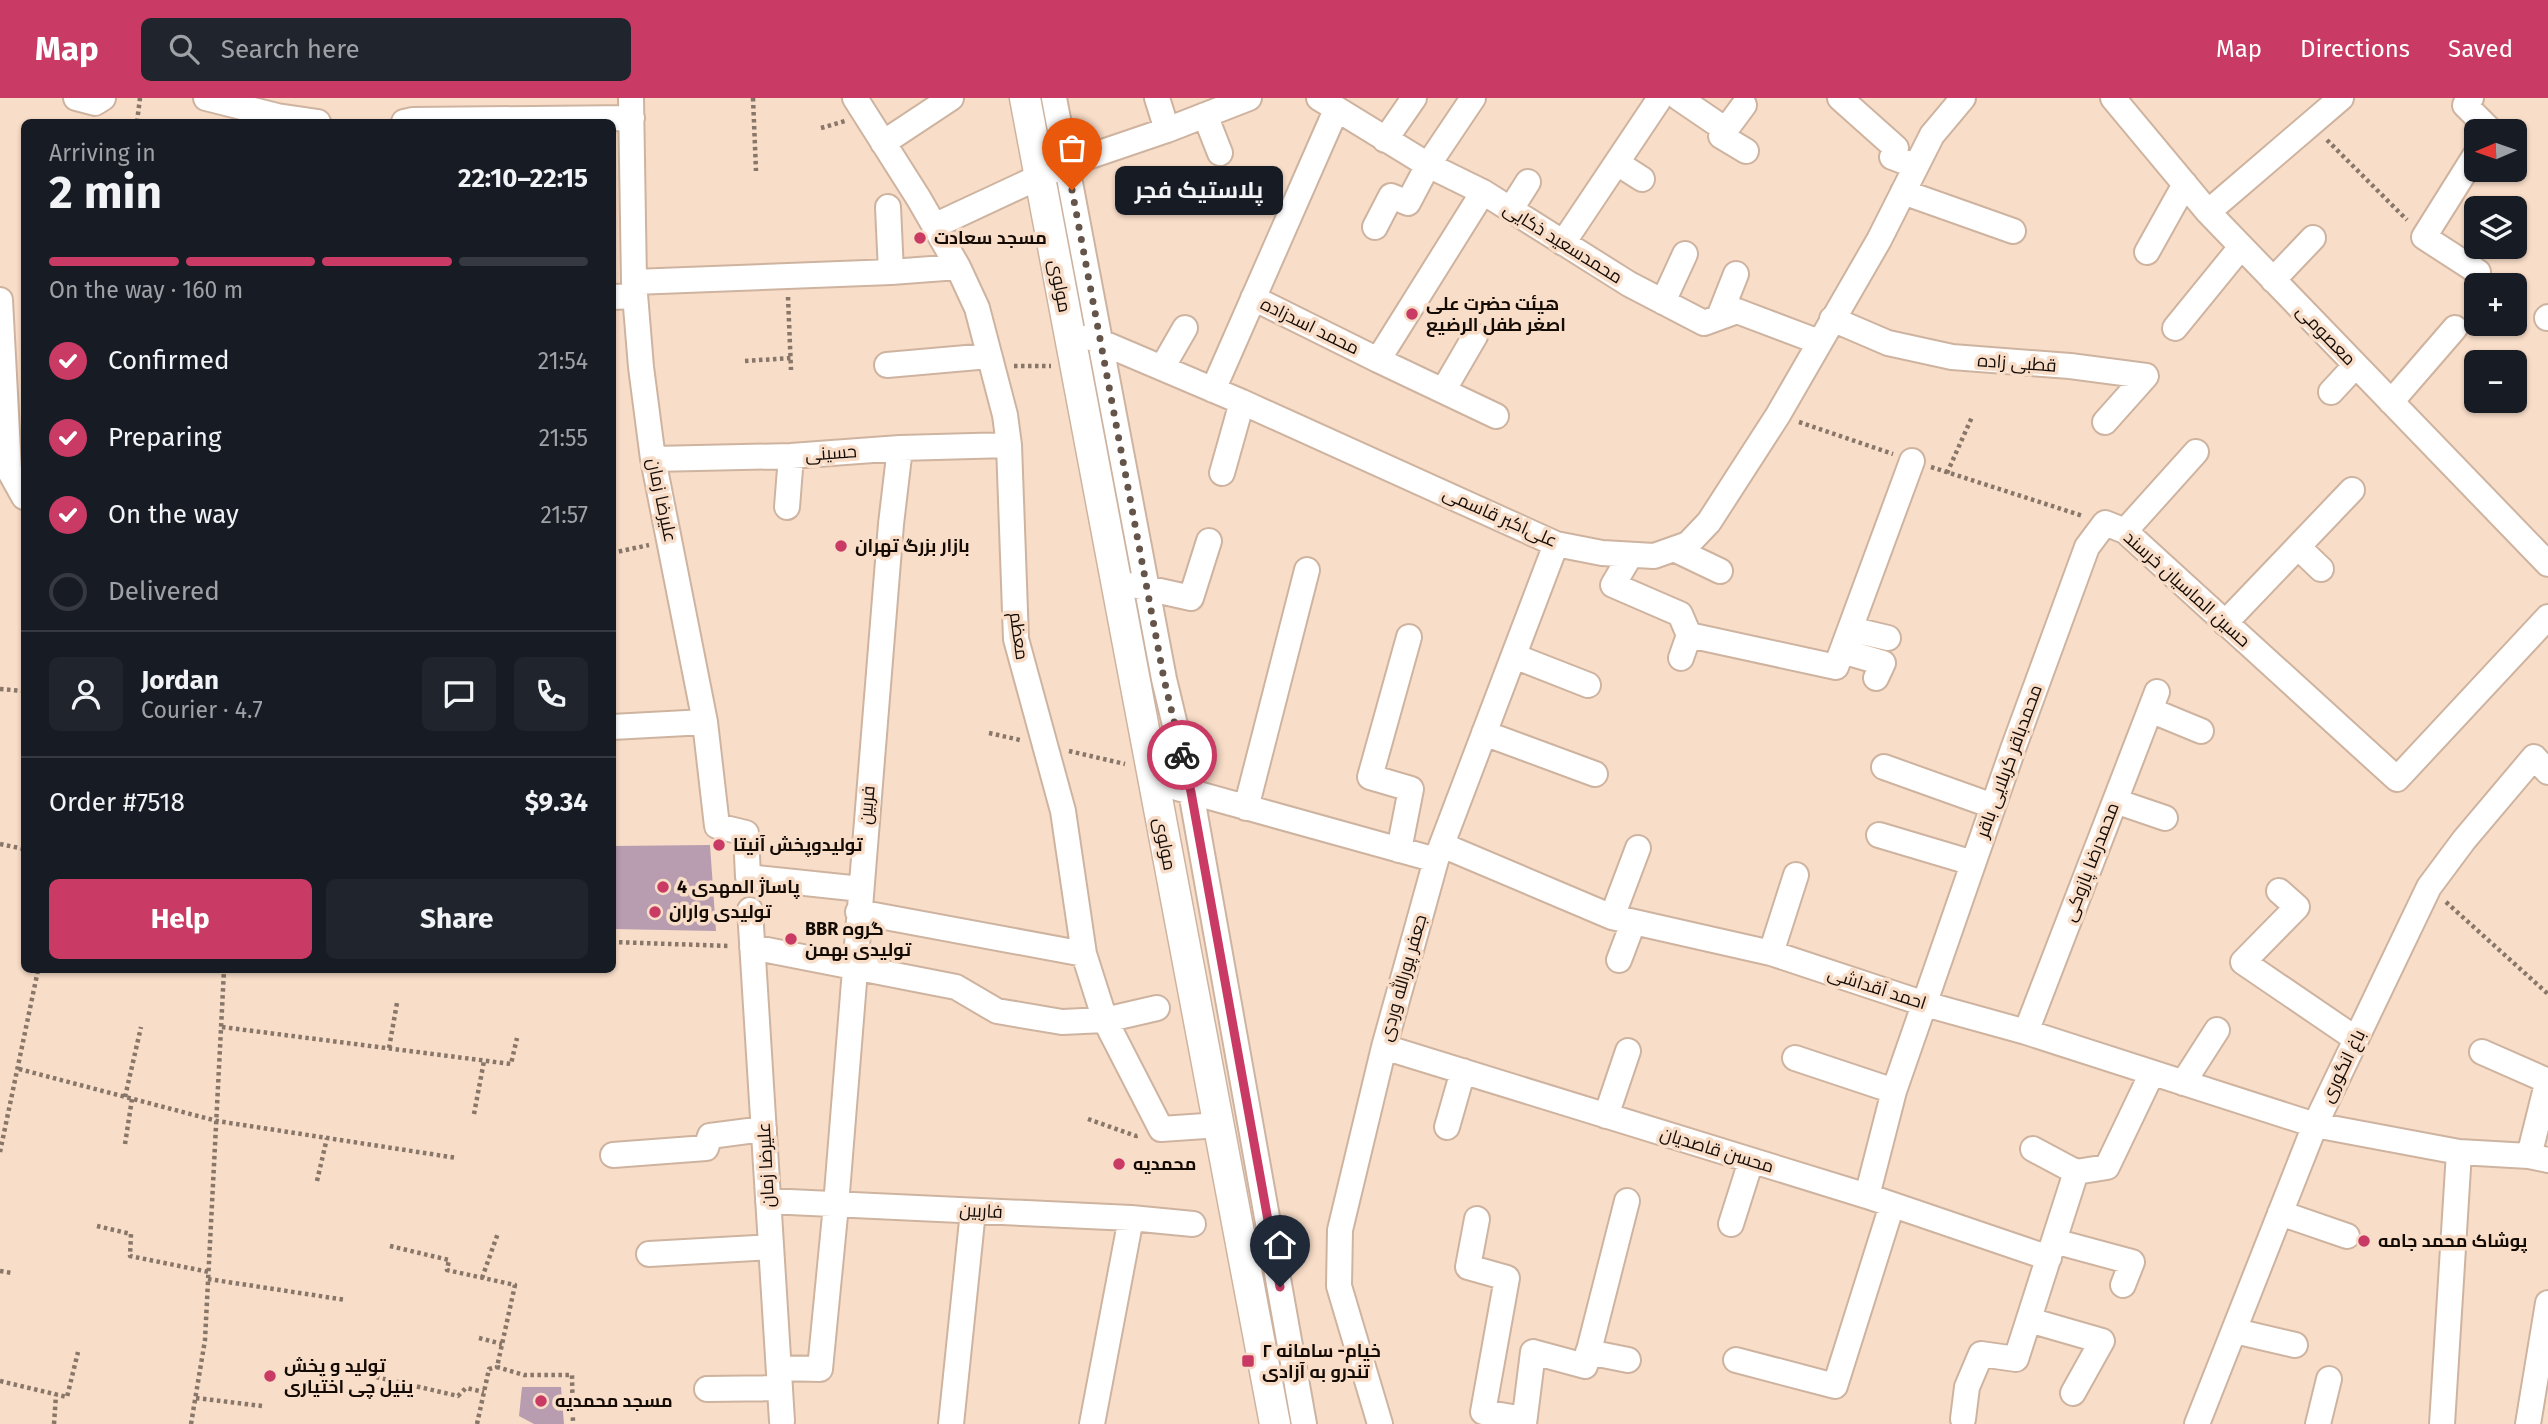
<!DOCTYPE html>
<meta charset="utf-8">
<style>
body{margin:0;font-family:"Fira Sans",Cairo,sans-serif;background:#20242c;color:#f1f3f6;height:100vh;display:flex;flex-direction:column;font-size:26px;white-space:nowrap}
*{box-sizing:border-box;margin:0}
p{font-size:23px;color:#9ea1a6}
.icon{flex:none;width:38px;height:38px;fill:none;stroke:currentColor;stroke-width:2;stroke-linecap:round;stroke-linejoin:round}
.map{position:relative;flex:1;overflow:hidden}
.side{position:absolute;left:21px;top:21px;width:595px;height:854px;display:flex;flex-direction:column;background:#171b24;border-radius:10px;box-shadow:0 2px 5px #0004}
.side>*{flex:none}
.needle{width:46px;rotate:268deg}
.fabs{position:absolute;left:2464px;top:21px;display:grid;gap:14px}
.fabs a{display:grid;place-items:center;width:63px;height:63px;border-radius:10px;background:#171b24;box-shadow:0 2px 5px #0004;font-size:35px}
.pin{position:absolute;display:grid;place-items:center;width:60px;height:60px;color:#fff;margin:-72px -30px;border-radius:50% 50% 50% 0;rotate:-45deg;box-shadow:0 0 7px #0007}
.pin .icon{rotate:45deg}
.courier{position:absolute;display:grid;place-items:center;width:70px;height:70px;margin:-35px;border:5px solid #c93b65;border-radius:50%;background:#fff;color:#222;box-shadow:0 2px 9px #0007}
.bubble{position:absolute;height:49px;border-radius:10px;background:#171b24;box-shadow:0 2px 5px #0004;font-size:23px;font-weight:700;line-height:49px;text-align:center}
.overview em{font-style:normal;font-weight:700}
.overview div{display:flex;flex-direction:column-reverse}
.overview{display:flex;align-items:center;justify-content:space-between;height:119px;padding:0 28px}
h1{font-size:46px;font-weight:700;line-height:52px}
.bar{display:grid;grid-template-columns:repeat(4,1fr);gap:10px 7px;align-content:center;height:84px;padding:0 28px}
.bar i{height:9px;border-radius:5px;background:#363941}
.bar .current{background:#c93b65}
.bar p{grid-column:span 4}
.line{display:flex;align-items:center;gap:18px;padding:0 28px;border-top:2px solid #363941}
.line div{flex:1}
.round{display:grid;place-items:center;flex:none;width:74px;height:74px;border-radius:10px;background:#20242c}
ol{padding:0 28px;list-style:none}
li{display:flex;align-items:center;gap:21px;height:77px}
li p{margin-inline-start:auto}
li .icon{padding:7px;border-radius:50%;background:#c93b65;color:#fff;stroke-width:4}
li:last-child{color:#9ea1a6}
li i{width:38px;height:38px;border:4px solid #363941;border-radius:50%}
.button{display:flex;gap:14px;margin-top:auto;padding:14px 28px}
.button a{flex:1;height:80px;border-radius:10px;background:#c93b65;color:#fff;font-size:28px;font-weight:700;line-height:80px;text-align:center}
.button a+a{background:#20242c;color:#f1f3f6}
header{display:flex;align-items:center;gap:42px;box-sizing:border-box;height:98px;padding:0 35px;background:#c93b65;color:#fff}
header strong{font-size:33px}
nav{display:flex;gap:38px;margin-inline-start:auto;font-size:24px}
.search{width:490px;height:63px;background:#20242c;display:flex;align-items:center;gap:18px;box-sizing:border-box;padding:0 24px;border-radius:10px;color:#9ea1a6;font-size:26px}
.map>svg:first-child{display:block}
.building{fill:#b89db0}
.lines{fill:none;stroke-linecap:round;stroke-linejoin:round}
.minor-casing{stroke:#ceb4a0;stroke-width:28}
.major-casing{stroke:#ceb4a0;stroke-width:33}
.path{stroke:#887669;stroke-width:4.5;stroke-dasharray:3.5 3.5;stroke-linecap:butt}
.minor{stroke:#fff;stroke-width:24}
.major{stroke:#fff;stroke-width:30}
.done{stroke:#645449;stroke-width:7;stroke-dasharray:0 12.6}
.route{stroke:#c93b65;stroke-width:9}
.poi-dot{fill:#c93b65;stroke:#f8ddc8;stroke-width:2.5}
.labels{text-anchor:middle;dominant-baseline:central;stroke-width:7;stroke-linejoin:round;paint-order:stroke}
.poi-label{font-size:18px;font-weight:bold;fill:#140b05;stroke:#f8ddc8;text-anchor:start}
.street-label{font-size:18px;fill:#140b05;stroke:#f8ddc8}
</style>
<header>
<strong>Map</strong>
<div class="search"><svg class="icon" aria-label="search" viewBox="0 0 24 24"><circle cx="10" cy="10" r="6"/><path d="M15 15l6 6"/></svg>Search here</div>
<nav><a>Map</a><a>Directions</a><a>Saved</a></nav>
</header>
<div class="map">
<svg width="2548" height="1326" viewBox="0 0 2548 1326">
<rect width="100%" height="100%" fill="#f8ddc8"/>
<path class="building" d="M710 747 716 833 612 831V748Z
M522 1289H561L564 1326H534L519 1318Z"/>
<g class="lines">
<defs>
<path id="minor" d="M76 0 95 5 103 0
M206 0 277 18 318 24
M631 0 634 184 641 269 653 361 705 624 717 728 746 735 748 779 861 791
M855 0 919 101 958 169 977 210 1005 317 1009 347 1016 541 1063 713 1084 856 1105 922 1161 1031 1220 1027
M1054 0 1164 581 1191 694 1304 1326
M1157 0 1167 32
M1319 0 1428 67 1483 94 1629 186 1704 225 1737 213 1819 244
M1679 0 1726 32
M1840 0 1896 50 1892 59 1916 68
M2113 0 2208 114 2548 466
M2471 0 2465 7 2491 33
M1744 7 1721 38 1746 53
M1205 17 1220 55
M404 24 413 22 632 20
M1385 42 1414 0
M883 45 951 0
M2476 56 2424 139 2478 174
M1617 65 1642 81
M1903 94 2013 133
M888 109 891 174
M1511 111 1528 84
M2208 114 2341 0
M934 128 1067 66 1167 32 1249 0
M1375 129 1391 98 1408 105 1428 67 1473 0
M1563 145 1660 0
M2147 154 2185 86
M2273 182 2313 140
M634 184 891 174 958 169
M612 199 635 198
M1253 200 1378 262 1483 94
M0 202 9 372 24 399
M1663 204 1685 156
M1719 219 1736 176
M2547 220 2548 219
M1832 221 1888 245 1952 259 2070 268 2146 278 2105 324
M2175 230 2241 149
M1089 239 1242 304 1556 446 1602 455 1654 458 1688 446 1709 424 1778 317 1879 142 1932 37 1963 0
M1378 262 1496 318
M887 267 989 258
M1162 270 1185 230
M1213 292 1336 12
M1443 293 1475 238
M2331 294 2356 267
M2391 304 2455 230
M653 361 791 358 900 350 1009 347
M1222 375 1242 304
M787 409 791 358
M2125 433 2196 354
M2298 449 2321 471
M1674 451 1720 473
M1630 458 1613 487 1680 516 1689 537 1836 569 1912 363
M1133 487 1191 500 1209 443
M2225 525 2352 392
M1850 531 1888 540
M1842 553 1883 565 1876 580
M1514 558 1588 587
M1681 560 1689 537
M2150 612 2201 633
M612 629 705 624
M1484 635 1595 676
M1884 669 1993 708
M1177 690 1436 762
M2115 703 2165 720
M1246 710 1307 472
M1879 737 1973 765
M1442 747 1612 819 1771 855 1925 906 2026 934 2315 1027 2459 1054 2529 1058 2548 1062
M1399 752 1411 691 1370 679 1409 539
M2279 793 2297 809 2243 864 2356 941
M750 812 782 1323
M858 814 1084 856
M1612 819 1638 750
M752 849 956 889 997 913 1062 924 1105 922 1157 910
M1771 855 1796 777
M1619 862 1633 825
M2026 934 2157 594
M1384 949 1867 1098 2049 1160
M2482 954 2548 983
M1795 960 1894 993
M2183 985 2217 932
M1606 1018 1628 953
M1447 1029 1463 973
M2033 1051 2076 1074
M613 1057 706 1050 710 1038 764 1031
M2529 1058 2548 982
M1867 1098 1894 993 2013 651 2087 449 2105 425 2125 433 2397 681 2548 519
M768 1103 1131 1120 1193 1126
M2280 1115 2347 1138
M1477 1121 1468 1169 1507 1180 1483 1314 1524 1321
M1731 1126 1751 1063
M2054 1143 2132 1164 2123 1187
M649 1156 771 1149
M2029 1222 2102 1243 2073 1295
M2235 1233 2295 1247
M1588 1254 1628 1262
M1736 1262 1835 1288 1892 1107
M779 1270 820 1271 836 1107 891 426 900 350
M707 1291 780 1290
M1963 1321 1967 1289 1981 1256 2016 1261 2076 1074 2107 1069 2152 975
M951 1326 973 1113
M1092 1326 1131 1120
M1380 1326 1339 1188 1340 1132 1384 949 1436 762 1556 446
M1524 1326 1533 1254 1585 1268 1627 1103
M2197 1326 2315 1027 2429 789 2464 742 2534 659 2548 674
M2318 1326 2329 1281
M2442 1326 2459 1054
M2528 1326 2548 1205"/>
<path id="major" d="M1025 0 1275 1326"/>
</defs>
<use href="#minor" class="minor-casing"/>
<use href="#major" class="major-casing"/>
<path class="path" d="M753 0 756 73
M137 24 140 0
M821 30 845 23
M2327 42 2407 122
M788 199 791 272
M745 263 791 260
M1014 268H1051
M1799 324 1893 356
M1931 369 2083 418
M1947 375 1972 319
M612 455 649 447
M0 591 24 593
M989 635 1020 642
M1069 653 1125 666
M0 746 24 751
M2446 804 2548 896
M612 844 730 848
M222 929 511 966 517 940
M389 950 397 905
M19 971 217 1023 457 1060
M125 999 141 929
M474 1016 484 963
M1088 1021 1136 1038 1140 1037
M125 1046 132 1001
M0 1054 38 872
M317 1083 327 1040
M97 1128 131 1136 130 1158 209 1174
M390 1148 449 1162 447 1172 515 1187 497 1269 524 1277H572L573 1326
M0 1173 12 1175
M482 1180 498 1135
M208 1181 346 1202
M479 1240 502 1246
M376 1279 458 1298 466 1290 484 1294
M0 1283 67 1299 78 1254
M196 1300 262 1308
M54 1326 56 1297
M191 1326 205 1242 224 872
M477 1326 489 1271 497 1269"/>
<use href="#minor" class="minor"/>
<use href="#major" class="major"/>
</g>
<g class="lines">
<path class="done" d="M1072 92 1164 581 1182 657"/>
<path class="route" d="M1182 657 1191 694 1280 1189"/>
</g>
<g class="poi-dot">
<circle cx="920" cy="140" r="7"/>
<circle cx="1412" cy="216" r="7"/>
<circle cx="841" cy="448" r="7"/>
<circle cx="719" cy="747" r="7"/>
<circle cx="663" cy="789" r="7"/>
<circle cx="655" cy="814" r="7"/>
<circle cx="791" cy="841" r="7"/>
<circle cx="1119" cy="1066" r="7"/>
<circle cx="2364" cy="1143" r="7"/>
<rect x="1241" y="1256" width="14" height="14" rx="3.5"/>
<circle cx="270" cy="1278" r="7"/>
<circle cx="541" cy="1303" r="7"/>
</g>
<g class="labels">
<g class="poi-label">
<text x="934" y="140">مسجد سعادت</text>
<text x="1426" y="206">هیئت حضرت علی<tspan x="1426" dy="21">اصغر طفل الرضیع</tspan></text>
<text x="855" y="448">بازار بزرگ تهران</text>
<text x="733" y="747">تولیدوپخش آنیتا</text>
<text x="677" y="789">پاساژ المهدی 4</text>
<text x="669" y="814">تولیدی واران</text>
<text x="805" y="831">BBR گروه<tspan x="805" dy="21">تولیدی بهمن</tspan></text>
<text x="1133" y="1066">محمدیه</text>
<text x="2378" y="1143">پوشاک محمد جامه</text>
<text x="1262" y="1253">خیام- سامانه ۲<tspan x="1262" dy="21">تندرو به آزادی</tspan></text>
<text x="284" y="1268">تولید و پخش<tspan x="284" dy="21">ینیل چی اختیاری</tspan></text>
<text x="555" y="1303">مسجد محمدیه</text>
</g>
<g class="street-label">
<text transform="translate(1563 145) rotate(32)">محمدسعید ذکایی</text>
<text transform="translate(1060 188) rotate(79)">مولوی</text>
<text transform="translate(1310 228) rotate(26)">محمد اسدزاده</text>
<text transform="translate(2326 237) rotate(46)">معصومی</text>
<text transform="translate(2017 265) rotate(4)">قطبی زاده</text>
<text transform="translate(831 355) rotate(-4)">حسینی</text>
<text transform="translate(662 402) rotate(78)">علیرضا زمان</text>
<text transform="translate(1500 419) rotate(24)">علی‌اکبر قاسمی</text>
<text transform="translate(2187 491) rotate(42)">حسین الماسیان خرسند</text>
<text transform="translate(1019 538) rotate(82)">معظم</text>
<text transform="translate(2009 663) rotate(-70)">محمدباقر کربلایی باقر</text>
<text transform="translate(867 707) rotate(-85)">فربین</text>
<text transform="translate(1165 746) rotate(79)">مولوی</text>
<text transform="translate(2091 764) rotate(-69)">محمدرضا پازوکی</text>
<text transform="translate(1403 880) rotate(-74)">جعفر پورالله وردی</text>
<text transform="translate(1877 890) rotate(18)">احمد آقداشی</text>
<text transform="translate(2343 968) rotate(-64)">باغ انگوری</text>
<text transform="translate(1717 1052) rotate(17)">محسن قاصدیان</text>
<text transform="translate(766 1067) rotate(-93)">علیرضا زمان</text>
<text transform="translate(981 1113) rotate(3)">فاربین</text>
</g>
</g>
</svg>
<div class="fabs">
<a><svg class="needle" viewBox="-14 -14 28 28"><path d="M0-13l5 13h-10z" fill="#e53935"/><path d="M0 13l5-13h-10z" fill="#9ea1a6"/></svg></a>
<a><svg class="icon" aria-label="layers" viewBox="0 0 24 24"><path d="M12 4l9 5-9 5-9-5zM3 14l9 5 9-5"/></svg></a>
<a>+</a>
<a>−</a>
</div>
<div class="pin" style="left:1072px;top:92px;background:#ea580c"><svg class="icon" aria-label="bag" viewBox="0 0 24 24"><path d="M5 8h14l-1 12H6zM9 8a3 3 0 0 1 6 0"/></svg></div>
<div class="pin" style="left:1280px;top:1189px;background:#1f2937"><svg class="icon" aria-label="home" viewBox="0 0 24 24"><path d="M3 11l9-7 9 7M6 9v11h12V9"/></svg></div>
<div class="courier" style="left:1182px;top:657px"><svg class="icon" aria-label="bike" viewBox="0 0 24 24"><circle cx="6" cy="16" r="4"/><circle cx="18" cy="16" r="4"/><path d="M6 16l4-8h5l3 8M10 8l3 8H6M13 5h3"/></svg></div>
<div class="bubble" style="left:1115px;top:68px;width:168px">پلاستیک فجر</div>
<section class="side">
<div class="overview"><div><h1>2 min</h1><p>Arriving in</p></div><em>22:10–22:15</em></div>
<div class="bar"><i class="current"></i><i class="current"></i><i class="current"></i><i></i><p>On the way · 160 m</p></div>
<ol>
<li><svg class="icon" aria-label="check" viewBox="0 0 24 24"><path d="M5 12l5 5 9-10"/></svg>Confirmed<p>21:54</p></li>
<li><svg class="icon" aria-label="check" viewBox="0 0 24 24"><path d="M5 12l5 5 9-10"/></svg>Preparing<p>21:55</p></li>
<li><svg class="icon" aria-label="check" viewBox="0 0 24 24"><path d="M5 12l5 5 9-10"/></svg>On the way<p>21:57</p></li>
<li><i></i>Delivered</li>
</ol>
<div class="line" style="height:126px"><a class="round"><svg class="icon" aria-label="person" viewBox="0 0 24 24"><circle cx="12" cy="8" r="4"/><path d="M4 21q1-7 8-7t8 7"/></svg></a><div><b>Jordan</b><p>Courier · 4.7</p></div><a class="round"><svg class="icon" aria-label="chat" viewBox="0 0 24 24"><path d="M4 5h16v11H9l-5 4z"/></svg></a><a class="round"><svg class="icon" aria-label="phone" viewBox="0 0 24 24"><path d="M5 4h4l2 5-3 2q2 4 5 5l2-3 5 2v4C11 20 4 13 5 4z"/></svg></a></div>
<div class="line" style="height:91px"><div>Order #7518</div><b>$9.34</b></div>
<div class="button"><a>Help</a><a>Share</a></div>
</section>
</div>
